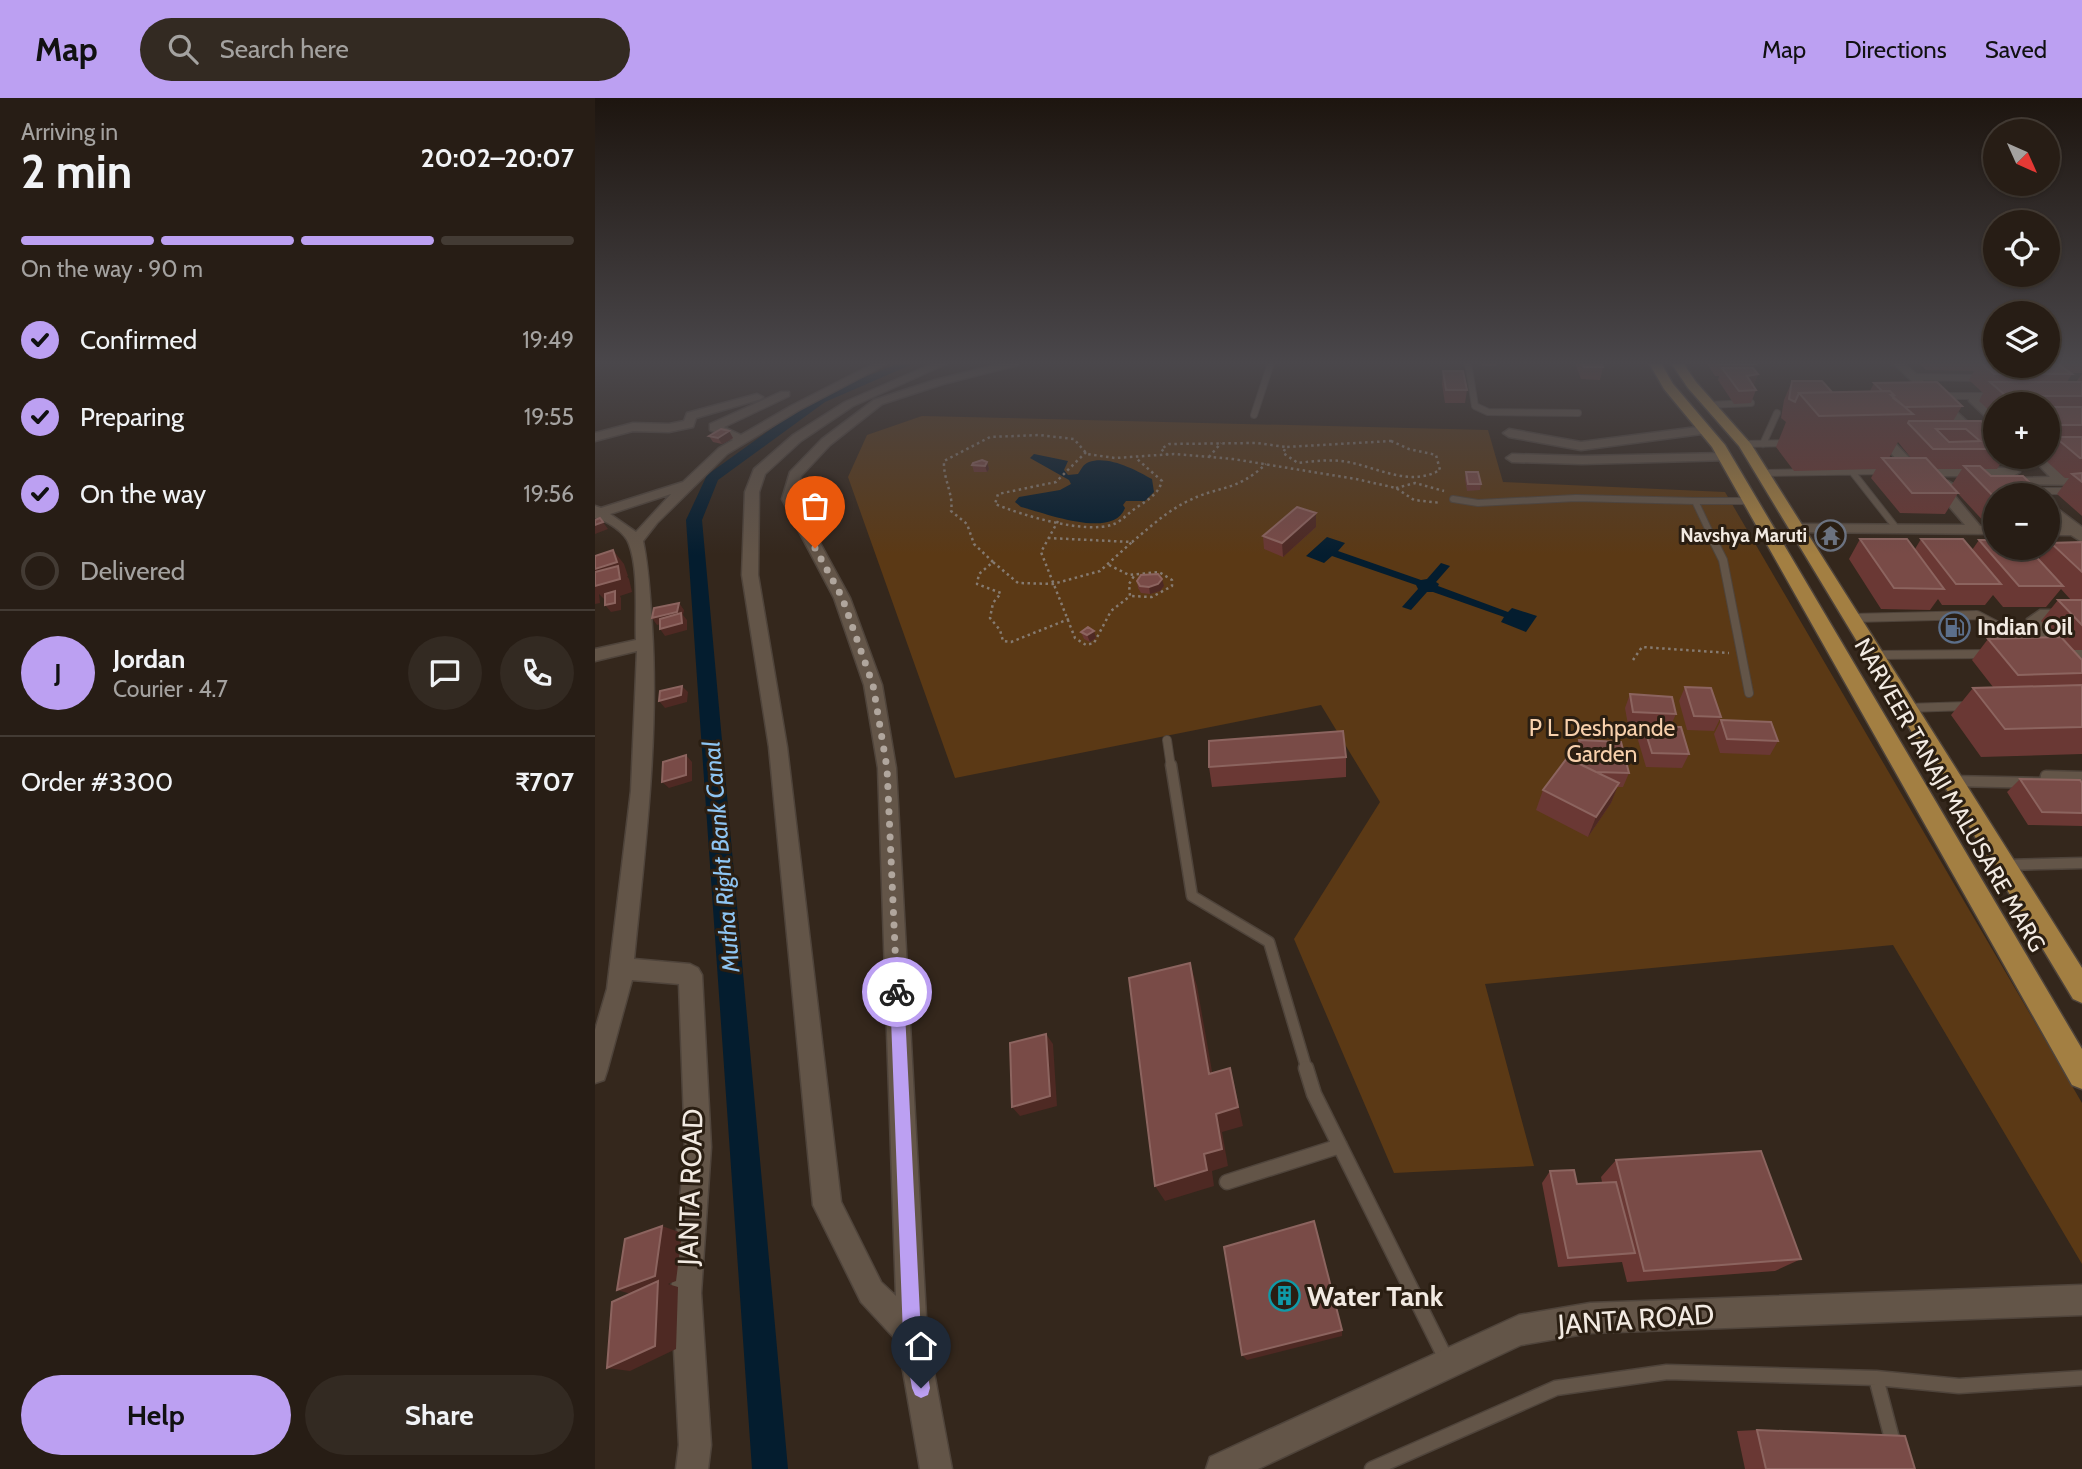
<!DOCTYPE html>
<meta charset="utf-8">
<style>
body{margin:0;font-family:Cabin,sans-serif;background:#332a22;color:#f1f3f6;height:100vh;display:flex;flex-direction:column;font-size:26px;white-space:nowrap}
*{box-sizing:border-box;margin:0}
p{font-size:23px;color:#a4a2a0}
.icon{flex:none;width:38px;height:38px;fill:none;stroke:currentColor;stroke-width:2;stroke-linecap:round;stroke-linejoin:round}
.map{position:relative;flex:1;overflow:hidden}
.sheet{display:flex;flex-direction:column;background:#271d15;width:595px}
.sheet>*{flex:none}
.needle{width:46px;rotate:135deg}
.buttons{position:absolute;left:1388px;top:21px;display:grid;gap:14px}
.buttons a{display:grid;place-items:center;width:77px;height:77px;border-radius:50%;background:#271d15;box-shadow:0 2px 5px #0004,0 0 0 2px #433b34;font-size:35px}
.pin{position:absolute;display:grid;place-items:center;width:60px;height:60px;color:#fff;margin:-72px -30px;border-radius:50% 50% 50% 0;rotate:-45deg;box-shadow:0 0 7px #0007}
.pin .icon{rotate:45deg}
.courier{position:absolute;display:grid;place-items:center;width:70px;height:70px;margin:-35px;border:5px solid #bca0f2;border-radius:50%;background:#fff;color:#222;box-shadow:0 2px 9px #0007}
.overview em{font-style:normal;font-weight:800}
.overview div{display:flex;flex-direction:column-reverse}
.overview{display:flex;align-items:center;justify-content:space-between;height:119px;padding:0 21px}
h1{font-size:46px;font-weight:800;line-height:52px}
.bar{display:grid;grid-template-columns:repeat(4,1fr);gap:10px 7px;align-content:center;height:84px;padding:0 21px}
.bar i{height:9px;border-radius:5px;background:#433b34}
.bar .current{background:#bca0f2}
.bar p{grid-column:span 4}
.line{display:flex;align-items:center;gap:18px;padding:0 21px;border-top:2px solid #433b34}
.line div{flex:1}
.round{display:grid;place-items:center;flex:none;width:74px;height:74px;border-radius:37px;background:#332a22}
ol{padding:0 21px;list-style:none}
li{display:flex;align-items:center;gap:21px;height:77px}
li p{margin-inline-start:auto}
li .icon{padding:7px;border-radius:50%;background:#bca0f2;color:#111;stroke-width:4}
li:last-child{color:#a4a2a0}
li i{width:38px;height:38px;border:4px solid #433b34;border-radius:50%}
.primary-button{display:flex;gap:14px;margin-top:auto;padding:14px 21px}
.primary-button a{flex:1;height:80px;border-radius:42px;background:#bca0f2;color:#111;font-size:28px;font-weight:800;line-height:80px;text-align:center}
.primary-button a+a{background:#332a22;color:#f1f3f6}
header{display:flex;align-items:center;gap:42px;box-sizing:border-box;height:98px;padding:0 35px;background:#bca0f2;color:#111}
header strong{font-size:33px}
nav{display:flex;gap:38px;margin-inline-start:auto;font-size:24px}
.search{width:490px;height:63px;background:#332a22;display:flex;align-items:center;gap:18px;box-sizing:border-box;padding:0 24px;border-radius:38px;color:#a4a2a0;font-size:26px}
main{display:flex;flex:1;min-height:0}
.map>svg:first-child{display:block}
.green{fill:#5b3915}
.water{fill:#041d2f}
.lines{fill:none;stroke-linecap:round;stroke-linejoin:round}
.canal{fill:#041d2f;fill-rule:evenodd}
.service-far3-casing{stroke:#4f443b;stroke-width:8}
.service-far2-casing{stroke:#4f443b;stroke-width:10}
.service-far1-casing{stroke:#4f443b;stroke-width:13}
.service-casing{stroke:#4f443b;stroke-width:17}
.minor-casing{stroke:#4f443b;stroke-width:3}
.primary-casing{stroke:#4f443b;stroke-width:3}
.path{stroke:#867b71;stroke-width:2.5;stroke-dasharray:2.5 3.5;stroke-linecap:butt}
.service-far3{stroke:#635548;stroke-width:6}
.service-far2{stroke:#635548;stroke-width:8}
.service-far1{stroke:#635548;stroke-width:10}
.service{stroke:#635548;stroke-width:14}
.minor{fill:#635548;fill-rule:evenodd}
.primary{fill:#a37f42;fill-rule:evenodd}
.wall{fill:#6a3834;fill-rule:evenodd}
.shaded-wall{fill:#4e2923}
.building{fill:#794b47;stroke:#8c645f;stroke-width:2;fill-rule:evenodd}
.route{fill:#bca0f2}
.done{stroke:#b0a69d;stroke-width:7;stroke-dasharray:0 12.6}
.labels{text-anchor:middle;dominant-baseline:central;stroke-width:6;stroke-linejoin:round;paint-order:stroke}
.far-poi-label{font-size:19px;font-weight:bold;fill:#f2eae2;stroke:#2a1e12;text-anchor:end}
.poi-label{font-size:23px;font-weight:bold;fill:#f2eae2;stroke:#2a1e12;text-anchor:start}
.park-label{font-size:23px;fill:#f7d0ac;stroke:#2a1e12}
.street-label{font-size:23px;fill:#f2eae2;stroke:#2a1e12}
.water-label{font-size:24px;font-style:italic;fill:#8ec5f3;stroke:#2a1e12}
.near-street-label{font-size:28px;fill:#f2eae2;stroke:#2a1e12}
.near-poi-label{font-size:28px;font-weight:bold;fill:#f2eae2;stroke:#2a1e12;text-anchor:start}
</style>
<header>
<strong>Map</strong>
<div class="search"><svg class="icon" aria-label="search" viewBox="0 0 24 24"><circle cx="10" cy="10" r="6"/><path d="M15 15l6 6"/></svg>Search here</div>
<nav><a>Map</a><a>Directions</a><a>Saved</a></nav>
</header>
<main>
<section class="sheet">
<div class="overview"><div><h1>2 min</h1><p>Arriving in</p></div><em>20:02–20:07</em></div>
<div class="bar"><i class="current"></i><i class="current"></i><i class="current"></i><i></i><p>On the way · 90 m</p></div>
<ol>
<li><svg class="icon" aria-label="check" viewBox="0 0 24 24"><path d="M5 12l5 5 9-10"/></svg>Confirmed<p>19:49</p></li>
<li><svg class="icon" aria-label="check" viewBox="0 0 24 24"><path d="M5 12l5 5 9-10"/></svg>Preparing<p>19:55</p></li>
<li><svg class="icon" aria-label="check" viewBox="0 0 24 24"><path d="M5 12l5 5 9-10"/></svg>On the way<p>19:56</p></li>
<li><i></i>Delivered</li>
</ol>
<div class="line" style="height:126px"><b class="round" style="background:#bca0f2;color:#111">J</b><div><b>Jordan</b><p>Courier · 4.7</p></div><a class="round"><svg class="icon" aria-label="chat" viewBox="0 0 24 24"><path d="M4 5h16v11H9l-5 4z"/></svg></a><a class="round"><svg class="icon" aria-label="phone" viewBox="0 0 24 24"><path d="M5 4h4l2 5-3 2q2 4 5 5l2-3 5 2v4C11 20 4 13 5 4z"/></svg></a></div>
<div class="line" style="height:91px"><div>Order #3300</div><b>₹707</b></div>
<div class="primary-button"><a>Help</a><a>Share</a></div>
</section>
<div class="map">
<svg width="1487" height="1371" viewBox="0 0 1487 1371">
<rect width="100%" height="100%" fill="#34271c"/>
<path class="green" d="M327 318 893 332 908 384 1130 394 1487 1005V1166L1298 847 890 886 939 1068 799 1075 699 841 785 704 726 607 360 680 253 379 272 337Z"/>
<path class="water" d="M439 356 473 363 469 372 473 377 483 376C486 372 488 366 494 364 513 357 541 372 557 381L559 394 550 403H531L528 407 530 410C518 442 450 415 426 409L420 404 424 399 465 392 476 386 474 382 435 360Z
M732 439 750 445 743 453 826 482 832 481 846 465 855 468 841 484 844 486 843 488 913 514 917 510 942 518 931 534 906 524 909 519 838 494H832L816 512 807 509 823 491 821 487 737 458 729 465 711 458Z"/>
<g class="lines">
<path class="canal" d="M305 265H320L230 304 123 382 107 422 193 1371H157L91 422 112 377 222 298Z"/>
<defs>
<path id="service-far3" d="M873 265 880 308 893 314 983 315
M1319 279 1382 280
M1346 298H1397
M1113 307 1156 305
M659 317 676 265
M1149 346 1192 345
M1168 346 1182 315
M1167 375 1289 373
M1258 375 1302 431
M1438 393H1487
M858 401 883 405 981 400 1100 403
M1117 439 1100 403H1157"/>
<path id="service-far2" d="M1116 438 1128 462 1154 595
M1257 520 1382 517 1403 528 1406 536 1397 540
M1279 557 1393 556
M1312 610 1374 608
M572 642 576 669"/>
<path id="service-far1" d="M576 667 597 798 674 844 712 972
M1357 683 1450 685 1451 678 1487 679
M1410 767 1487 765"/>
<path id="service" d="M711 970 719 996 852 1263
M632 1084 745 1048
M1281 1280 1305 1371
M777 1371 961 1290 1072 1274 1281 1280 1364 1288 1487 1280"/>
<path id="minor" d="M280 265H293L204 312 132 356 62 425 48 443C54 471 55 500 57 529 64 640 50 750 39 861L95 866 103 870 107 877 116 1049 106 1195 116 1347 113 1371H81L84 1347 76 1195 90 1049 84 886 37 882 12 973 9 982 0 985V932L12 891 36 693 42 553 0 563V551L41 542C40 515 44 472 34 446 30 434 11 422 0 420V408L6 410 88 384 124 350 138 342 115 332V326L186 294H194V298L129 329 146 337 196 308ZM76 396 41 434 15 416Z
M339 265H353L258 308 206 343 170 376 164 394 163 477 192 649 246 1104 286 1184 301 1198 283 670 269 587 239 500 187 401 195 374 227 341 279 302 340 282 408 265H424L423 267 348 286 287 306 235 347 206 378 201 401 255 500 287 587 301 670 332 1237 357 1371H325L303 1244 266 1204 218 1107 174 649 147 477 150 394 159 371 198 337 250 304Z
M1298 265H1309L1400 349V359H1404H1396Z
M162 296 168 299 166 301 101 320 98 329 74 334 38 333 0 343V335L38 325 74 326 89 323 92 315Z
M1374 299 1411 298 1417 301 1411 304H1388L1399 317 1393 321 1374 303Z
M1110 328 1116 332 1114 335 986 352 914 339 908 335 914 331 986 344Z
M1303 335 1309 339 1299 344 1322 368 1418 370 1425 374 1418 378H1337L1313 374 1286 344 1289 338Z
M1130 355 1136 359 1135 362 987 366 917 364 911 360 917 356 987 358Z
M1436 359H1449L1469 379H1487V387L1423 386V380L1455 379Z
M1353 383 1360 387 1355 392 1385 428H1400V436L1203 434 1196 430 1203 426 1370 427 1341 393 1342 386Z
M1452 403 1487 429V444L1476 437H1452V429H1467L1452 415Z
M1445 512H1487V522H1450L1473 548 1487 550V562L1462 557 1434 525 1432 521Z
M1487 1187V1217L995 1235 926 1247 663 1371H611L615 1359 924 1217 995 1205Z"/>
<path id="primary" d="M1054 265H1066L1078 286 1130 347 1487 951V991L1477 987 1117 349 1069 291Z
M1076 265H1088L1101 284 1156 346 1487 870V905L1478 901 1144 348 1093 290Z"/>
</defs>
<use href="#service-far3" class="service-far3-casing"/>
<use href="#service-far2" class="service-far2-casing"/>
<use href="#service-far1" class="service-far1-casing"/>
<use href="#service" class="service-casing"/>
<use href="#minor" class="minor-casing"/>
<use href="#primary" class="primary-casing"/>
<path class="path" d="M796 343 814 351 841 357 845 372C815 389 784 370 753 364 737 361 720 363 703 365L688 355 691 349Z
M491 354 461 384 403 396 400 406C427 417 490 437 519 426 527 423 533 415 541 410 552 402 563 397 567 383L541 360
M573 357 566 351 574 346 662 345 691 349
M614 359 626 345
M801 390 820 385 849 393
M463 423 446 454 480 540 491 547 499 545 516 513 535 498 534 486 539 478
M453 440 537 444C554 430 571 414 591 404 623 387 640 395 671 366
M398 464 379 446 372 426 356 413C359 397 348 381 349 363L395 339 444 337 479 341 492 356 520 360 579 356 638 361 761 381 801 390 819 402 846 405
M514 467 534 477 564 474 577 482V488L557 499 535 498
M474 521 416 544 408 543 405 532 395 520 398 505 406 495 382 486 384 476 398 464 423 485 458 486 505 473 537 444
M1038 562 1047 549 1134 555"/>
<use href="#service-far3" class="service-far3"/>
<use href="#service-far2" class="service-far2"/>
<use href="#service-far1" class="service-far1"/>
<use href="#service" class="service"/>
<use href="#minor" class="minor"/>
<use href="#primary" class="primary"/>
</g>
<path class="wall" d="M887 265H902L901 268H887Z
M980 265H1006L1008 269 1005 282 986 281Z
M1113 265H1159L1158 270 1163 276 1158 288 1161 292 1156 305 1139 306 1123 282 1124 278H1120L1112 266Z
M1324 265H1487V275H1476L1477 276 1472 284H1481L1487 276V418L1462 396 1474 380H1470L1447 359H1452V350L1455 347H1452V306H1400V317H1399L1384 303 1388 295 1374 282 1379 273 1331 272Z
M848 273 872 292 870 305H850L847 286Z
M1197 283 1237 294 1275 293 1279 285 1367 308 1358 323 1400 336V359H1410L1402 371H1389L1396 378 1446 396 1444 397H1400V427H1392L1356 388 1367 371H1341L1363 395 1350 416 1305 415 1276 380 1281 371 1199 373 1181 349 1191 324 1186 320 1189 302ZM1303 344 1316 360H1294Z
M134 333 138 340 127 346 118 344 114 338Z
M392 364 394 371 392 374H379L377 367Z
M871 374 886 386 885 392 872 393 870 381Z
M721 429 688 459 669 451 668 438Z
M1265 441 1320 451 1326 441 1377 452 1384 442 1444 461 1456 445 1487 444V552H1478L1487 562V656L1386 659 1356 617 1378 590 1398 589 1377 562 1393 541 1461 539 1446 523 1463 502H1476L1466 491 1451 509H1408L1398 497 1390 507H1347L1343 501 1335 512 1286 511 1254 461Z
M542 483 569 488 565 493 555 496 546 495 543 490Z
M486 534 501 540 495 544 489 541Z
M1090 589 1126 619 1119 633 1092 632 1084 603Z
M1035 596 1081 616 1075 629 1094 656 1087 670 1051 669 1043 642 1049 629H1050L1033 627 1030 610Z
M1126 622 1183 643 1175 657 1125 655 1119 636Z
M984 642 1034 675 1028 689H1022L1016 705 993 739 941 712 948 692 981 665 980 656Z
M751 659V679L617 689 614 669Z
M1425 681 1487 685V728L1433 727 1412 694Z
M1021 1062 1206 1161 1180 1173 1032 1184 1027 1164 963 1169 947 1085 955 1073 982 1086 1007 1084 1006 1079Z
M1162 1332 1320 1371H1150L1142 1333Z"/>
<path class="shaded-wall" d="M1163 276 1158 289 1152 278Z
M134 333 138 340 127 346 123 340Z
M392 364 394 371 392 374 390 368Z
M721 415V429L688 459 687 445Z
M5 420 13 431 0 436V427Z
M18 452 29 466 33 478H32L34 481 37 494 25 498 26 500V512L16 514 10 507V502L4 496 5 505 0 506V471Z
M567 481 569 488 565 493 555 496 554 489Z
M84 505 89 512 88 517 92 522V532L70 538 65 531 87 521 62 527 57 520Z
M499 533 501 540 495 544 492 537Z
M87 588 93 594 92 604 70 610 64 603Z
M91 657 97 664V683L74 690 67 684Z
M1024 685 1016 705 993 739 1001 719Z
M595 865 602 888 621 996 614 976Z
M451 936 458 946 462 1008 425 1018 417 1009Z
M635 970 640 990 648 1028 627 1034 633 1068 617 1073 619 1088 570 1103 560 1088 609 1056Z
M67 1128 87 1135 81 1183 73 1186 83 1189 81 1251 35 1273 12 1270 43 1198 22 1192Z
M747 1232V1238L652 1262 647 1257Z"/>
<path class="building" d="M987 265H1006L1008 269H989Z
M1124 265H1159L1160 266H1125Z
M1386 265H1400V268H1452V265H1462L1477 276H1399Z
M1127 270H1158L1163 276 1152 278 1161 292 1144 293Z
M848 273H868L872 292H851Z
M1197 283H1227L1237 294 1204 295 1200 304 1194 301Z
M1342 284 1367 308 1310 309 1298 300 1299 297 1295 293H1287L1279 285Z
M1395 284H1487V298H1411Z
M1295 293 1299 297H1296L1318 316 1224 318 1204 295Z
M1452 309H1487V327H1452Z
M1314 323H1386L1400 336V351H1338L1313 325ZM1341 331H1371L1385 343 1354 344Z
M126 331 134 333 123 340 114 338Z
M1460 339H1487V360H1485Z
M1287 360H1331L1363 395H1317Z
M387 362 392 364 390 368 377 367 378 365Z
M1369 368H1385L1396 378H1428L1446 396H1416L1417 397H1400V400Z
M871 374H883L886 386H873Z
M1487 375V384L1477 376Z
M702 409 721 415 687 445 668 438Z
M5 420 8 424 0 427V422Z
M1265 441H1312L1349 491 1299 490Z
M1326 441H1368L1406 486H1361Z
M1384 442H1400V450H1433L1468 488H1424Z
M1487 444V474L1456 445Z
M18 452 22 464 0 471V458Z
M23 468 25 481 0 488V474Z
M563 476 567 481 563 486 554 489 545 488 542 483 546 477Z
M20 493V505L10 507V496Z
M1463 502H1487V527Z
M84 505 82 514 57 520 59 510Z
M86 515 87 525 65 531V521Z
M493 529 499 533 492 537 486 534Z
M1466 539 1487 562V575L1423 577 1393 541Z
M1487 587V629L1410 631 1378 590Z
M87 588 86 597 64 603 65 593Z
M1090 589 1116 590 1126 619 1099 618Z
M1035 596 1077 599 1081 616 1038 614Z
M1126 622 1176 624 1183 643 1132 641Z
M1049 629H1086L1094 656 1057 655Z
M748 633 751 659 614 669V643Z
M984 642 1026 644 1034 675 1001 674 989 668Z
M91 657V677L67 684 68 664Z
M972 660 1024 685 1001 719 948 692Z
M1425 681 1485 682 1487 685V715L1447 714Z
M595 865 614 976 635 970 643 1009 621 1016 627 1051 609 1056 612 1072 560 1088 534 880Z
M451 936 455 998 417 1009 415 945Z
M1166 1053 1206 1161 1049 1173 1021 1062Z
M979 1072 982 1086 1021 1084 1040 1155 973 1160 955 1073Z
M719 1123 747 1232 647 1257 629 1149Z
M67 1128 60 1178 22 1192 30 1141Z
M63 1183 60 1248 12 1270 17 1204Z
M1162 1332 1310 1338 1320 1371H1171Z"/>
<linearGradient id="sky" x2="0" y2="1"><stop stop-color="#1d150f"/><stop offset="0.58" stop-color="#4a474b"/><stop offset="1" stop-color="#4a474b" stop-opacity="0"/></linearGradient>
<rect width="1487" height="457" fill="url(#sky)"/>
<path class="route" d="M302 888 309 894 326 1237 335 1290 333 1297 326 1300 320 1297 317 1290 308 1237 295 894Z"/>
<g class="lines">
<path class="done" d="M220 450 247 499 278 587 292 670 302 894"/>
</g>
<defs>
<symbol id="temple-ring" viewBox="-11 -11 22 22"><circle r="9.5" fill="#2a1e12" stroke="#6b7280" stroke-width="1.5"/><path d="M0-6L5-2H3V0L6.5 2.5H4V6H1.5V3h-3V6H-4V2.5H-6.5L-3 0V-2H-5Z" fill="#6b7280"/></symbol>
<symbol id="fuel-ring" viewBox="-11 -11 22 22"><circle r="9.5" fill="#2a1e12" stroke="#5c6f8a" stroke-width="1.5"/><path d="M-5.5-6h7V0h2V4h1.3V-2.5L3-4.5l.8-.8L6-3V5H2.5V1h-1V6h-7ZM-4.2-4.7v3.2H.2V-4.7Z" fill="#5c6f8a"/></symbol>
<symbol id="building-ring" viewBox="-11 -11 22 22"><circle r="9.5" fill="#2a1e12" stroke="#0f9aa8" stroke-width="1.5"/><path d="M-4-6H4V6H1V3H-1V6H-4ZM-2.5-4.3h1.7v1.8h-1.7ZM.8-4.3h1.7v1.8H.8ZM-2.5-1h1.7V.8h-1.7ZM.8-1h1.7V.8H.8Z" fill="#0f9aa8"/></symbol>
</defs>
<g fill-rule="evenodd">
<use href="#temple-ring" x="1218" y="420" width="35" height="35"/>
<use href="#fuel-ring" x="1342" y="512" width="35" height="35"/>
<use href="#building-ring" x="672" y="1180" width="35" height="35"/>
</g>
<g class="labels">
<g class="far-poi-label">
<text x="1212" y="437">Navshya Maruti</text>
</g>
<g class="poi-label">
<text x="1382" y="529">Indian Oil</text>
</g>
<g class="park-label">
<text x="1007" y="630">P L Deshpande<tspan x="1007" dy="26">Garden</tspan></text>
</g>
<g class="street-label">
<text transform="translate(1355 697) rotate(60)">NARVEER TANAJI MALUSARE MARG</text>
</g>
<g class="water-label">
<text transform="translate(126 759) rotate(-95)">Mutha Right Bank Canal</text>
</g>
<g class="near-street-label">
<text transform="translate(95 1089) rotate(-88)">JANTA ROAD</text>
<text transform="translate(1041 1221) rotate(-4)">JANTA ROAD</text>
</g>
<g class="near-poi-label">
<text x="712" y="1198">Water Tank</text>
</g>
</g>
</svg>
<div class="buttons">
<a><svg class="needle" viewBox="-14 -14 28 28"><path d="M0-13l5 13h-10z" fill="#e53935"/><path d="M0 13l5-13h-10z" fill="#a4a2a0"/></svg></a>
<a><svg class="icon" aria-label="locate" viewBox="0 0 24 24"><circle cx="12" cy="12" r="6"/><path d="M12 2v4M12 18v4M2 12h4M18 12h4"/></svg></a>
<a><svg class="icon" aria-label="layers" viewBox="0 0 24 24"><path d="M12 4l9 5-9 5-9-5zM3 14l9 5 9-5"/></svg></a>
<a>+</a>
<a>−</a>
</div>
<div class="pin" style="left:220px;top:450px;background:#ea580c"><svg class="icon" aria-label="bag" viewBox="0 0 24 24"><path d="M5 8h14l-1 12H6zM9 8a3 3 0 0 1 6 0"/></svg></div>
<div class="pin" style="left:326px;top:1290px;background:#1f2937"><svg class="icon" aria-label="home" viewBox="0 0 24 24"><path d="M3 11l9-7 9 7M6 9v11h12V9"/></svg></div>
<div class="courier" style="left:302px;top:894px"><svg class="icon" aria-label="bike" viewBox="0 0 24 24"><circle cx="6" cy="16" r="4"/><circle cx="18" cy="16" r="4"/><path d="M6 16l4-8h5l3 8M10 8l3 8H6M13 5h3"/></svg></div>
</div>
</main>
